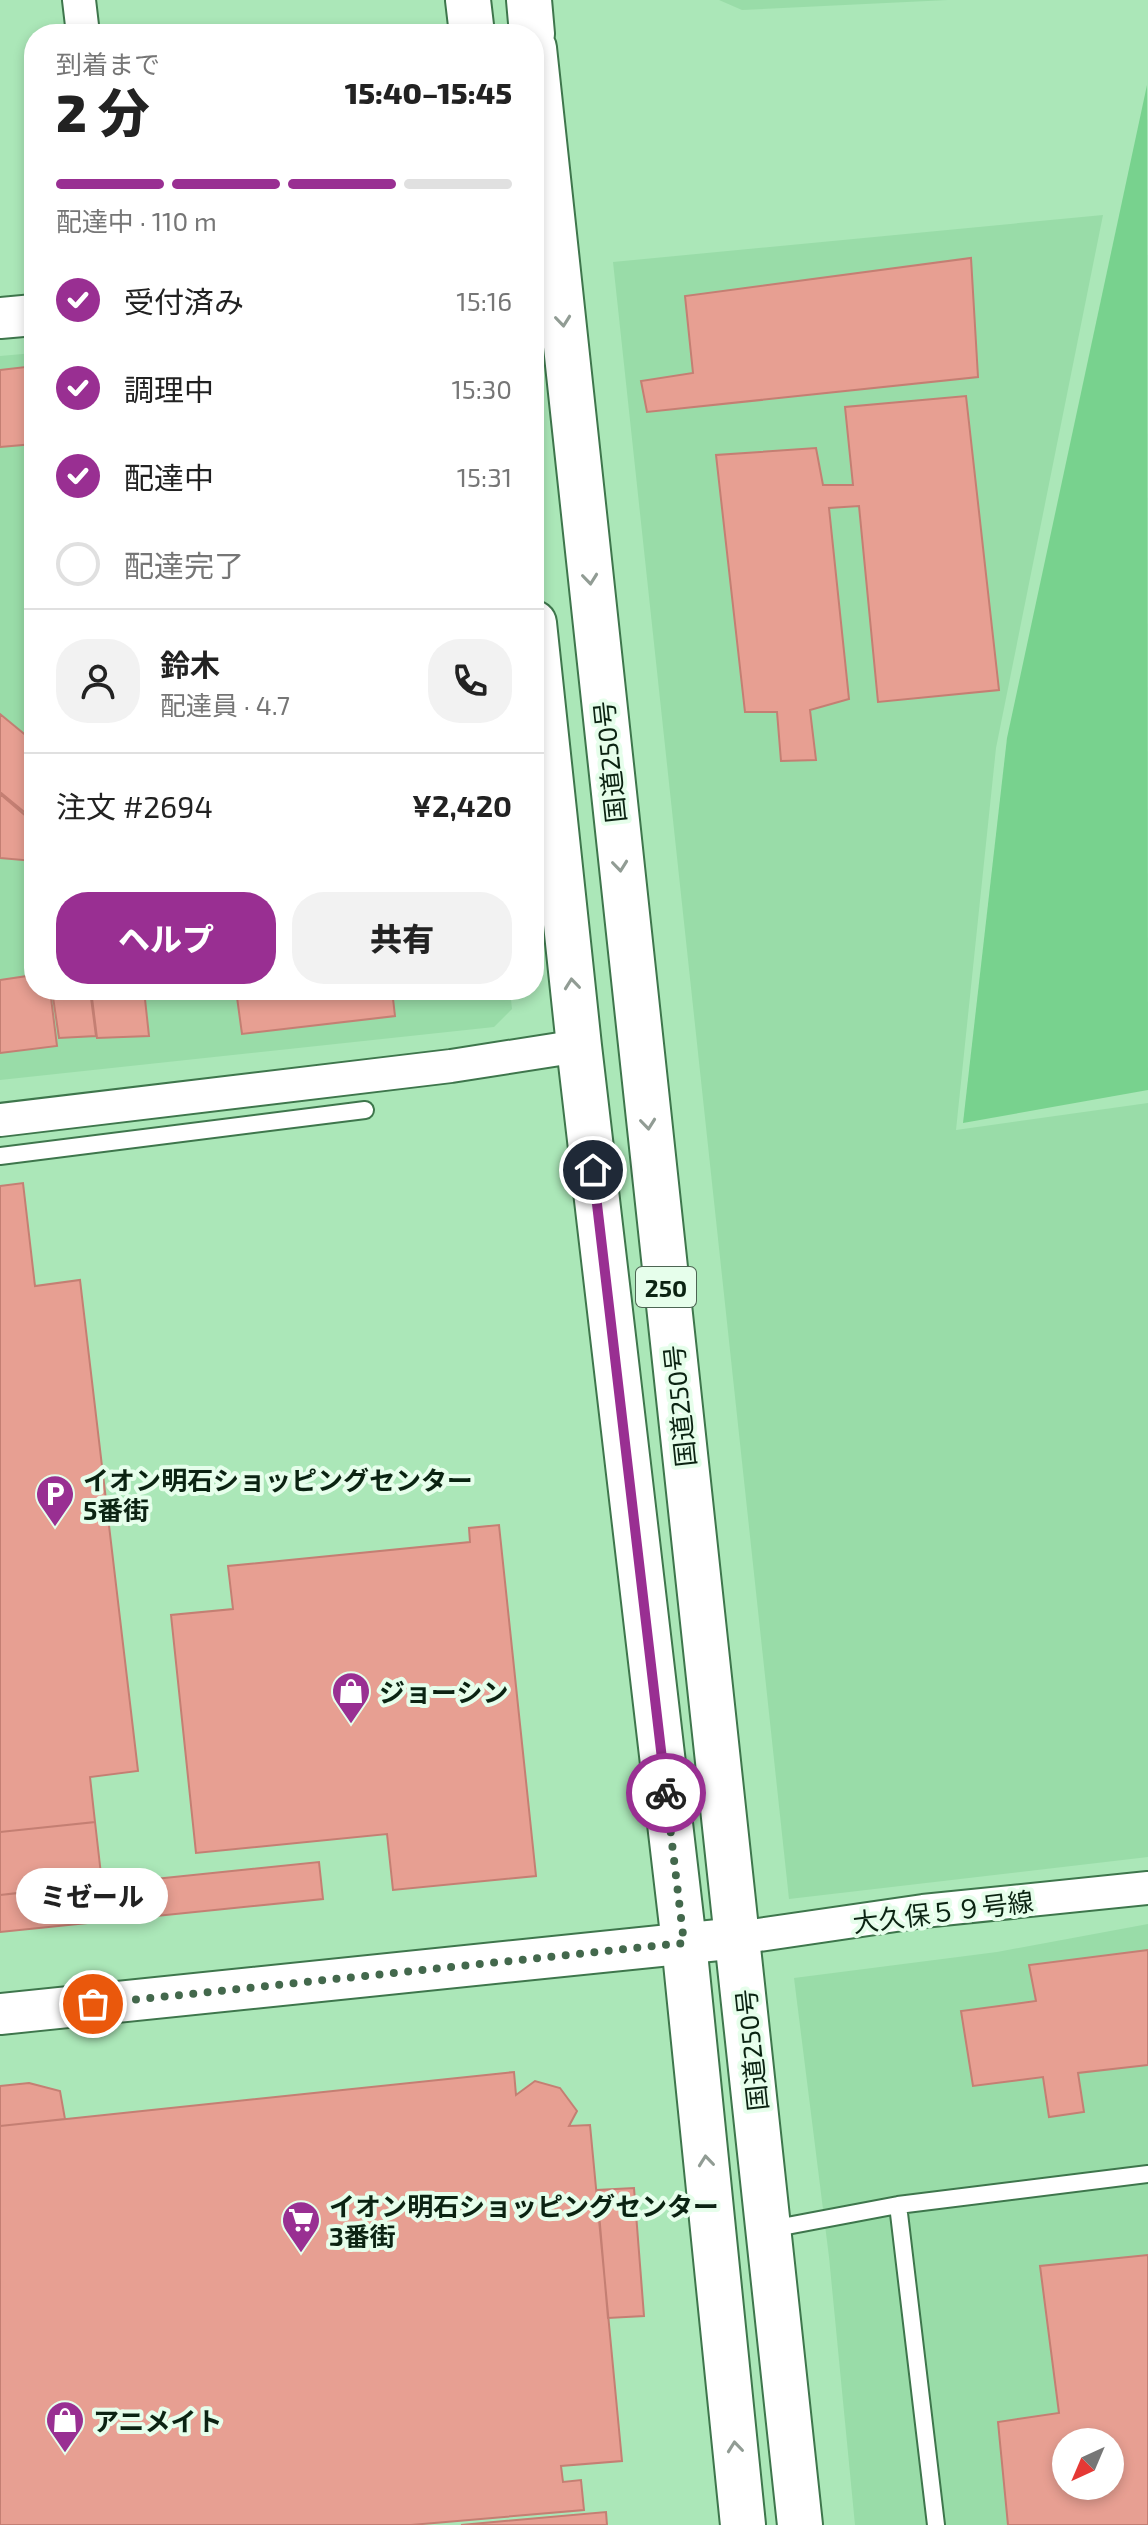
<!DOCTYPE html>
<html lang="ja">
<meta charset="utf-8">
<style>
body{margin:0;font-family:"Exo 2","Noto Sans JP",sans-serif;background:#f2f2f2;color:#222;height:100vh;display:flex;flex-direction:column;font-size:30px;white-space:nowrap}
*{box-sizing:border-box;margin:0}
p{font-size:26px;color:#767676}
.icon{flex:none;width:44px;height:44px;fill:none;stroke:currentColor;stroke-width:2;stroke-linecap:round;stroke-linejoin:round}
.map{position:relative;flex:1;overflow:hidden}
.side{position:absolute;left:24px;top:24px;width:520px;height:976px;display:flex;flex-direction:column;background:#fff;border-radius:32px;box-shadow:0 4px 12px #0003}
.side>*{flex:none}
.needle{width:52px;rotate:224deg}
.buttons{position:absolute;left:1052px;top:2428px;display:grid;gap:16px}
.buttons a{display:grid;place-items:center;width:72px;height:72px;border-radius:50%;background:#fff;box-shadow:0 4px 12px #0003;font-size:40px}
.pin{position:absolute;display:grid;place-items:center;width:68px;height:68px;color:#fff;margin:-34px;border:4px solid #fff;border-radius:50%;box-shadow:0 2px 8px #0007}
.courier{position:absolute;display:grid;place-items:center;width:80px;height:80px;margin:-40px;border:6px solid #992f92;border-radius:50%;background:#fff;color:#222;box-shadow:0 2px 10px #0007}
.bubble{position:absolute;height:56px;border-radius:28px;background:#fff;box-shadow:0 4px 12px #0003;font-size:26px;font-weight:800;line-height:56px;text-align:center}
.headline em{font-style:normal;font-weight:800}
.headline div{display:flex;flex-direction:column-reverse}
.headline{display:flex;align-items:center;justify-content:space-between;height:136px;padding:0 32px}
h1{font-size:52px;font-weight:800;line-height:60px}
.bar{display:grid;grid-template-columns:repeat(4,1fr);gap:12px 8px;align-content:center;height:96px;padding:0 32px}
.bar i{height:10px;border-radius:6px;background:#e0e0e0}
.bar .active{background:#992f92}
.bar p{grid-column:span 4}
.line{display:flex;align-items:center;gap:20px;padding:0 32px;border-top:2px solid #e0e0e0}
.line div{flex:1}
.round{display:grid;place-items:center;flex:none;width:84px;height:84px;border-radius:32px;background:#f2f2f2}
ol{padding:0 32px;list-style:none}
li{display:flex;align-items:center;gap:24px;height:88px}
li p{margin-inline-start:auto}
li .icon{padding:8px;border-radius:50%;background:#992f92;color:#fff;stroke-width:4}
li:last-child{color:#767676}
li i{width:44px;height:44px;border:4px solid #e0e0e0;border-radius:50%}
.action{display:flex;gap:16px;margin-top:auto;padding:16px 32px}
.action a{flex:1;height:92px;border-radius:32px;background:#992f92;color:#fff;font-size:32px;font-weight:800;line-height:92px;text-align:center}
.action a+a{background:#f2f2f2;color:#222}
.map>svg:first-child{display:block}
.built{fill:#99dca8;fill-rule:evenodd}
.green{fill:#78d28e}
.building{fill:#e79f92;stroke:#c47f73;stroke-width:2;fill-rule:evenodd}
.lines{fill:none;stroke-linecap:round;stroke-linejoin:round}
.service-casing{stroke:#3e764c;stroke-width:20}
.minor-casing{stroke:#3e764c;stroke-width:36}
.tertiary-casing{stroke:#3e764c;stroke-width:44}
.trunk-casing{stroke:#3e764c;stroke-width:48}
.service{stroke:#fff;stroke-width:16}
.minor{stroke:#fff;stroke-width:32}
.tertiary{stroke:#fff;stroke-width:40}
.trunk{stroke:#fff;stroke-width:44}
.oneway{stroke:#919c94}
.done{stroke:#43684c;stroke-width:8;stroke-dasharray:0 14.4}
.route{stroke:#992f92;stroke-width:10}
.labels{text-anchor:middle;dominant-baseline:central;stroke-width:8;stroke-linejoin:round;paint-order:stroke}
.shield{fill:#e6feeb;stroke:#4d6553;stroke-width:2}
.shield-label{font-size:24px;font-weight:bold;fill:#0b2312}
.street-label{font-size:26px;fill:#0b2312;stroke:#e6feeb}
.poi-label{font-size:26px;font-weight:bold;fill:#0b2312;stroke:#e6feeb;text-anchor:start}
</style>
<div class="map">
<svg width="1148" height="2525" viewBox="0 0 1148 2525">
<rect width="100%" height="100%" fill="#abe7b8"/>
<path class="built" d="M719 0H948L742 10Z
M1103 215 996 748 956 1130 1148 1103V1857L789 1899 613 262Z
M34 353V990H510L512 1009 494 1027 0 1080V356Z
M1148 1924V2525H855L829 2257 794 1978 997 1952ZM1066 2442H1110V2486H1066Z"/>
<path class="green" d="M1147 85 1148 1090 963 1123 1007 738Z"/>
<path class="building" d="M971 258 978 377 647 412 641 381 693 373 685 296Z
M34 366V444L0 447V370Z
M966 396 999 690 878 702 859 506 829 508 849 699 810 710 816 760 781 761 777 712H745L716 455 816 448 823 485H853L845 407Z
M0 714 34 742V820L0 792Z
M0 794 34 823V861L0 858Z
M34 975V990H50L57 1046 0 1053V980Z
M52 990H90L96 1036 59 1038Z
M91 990H144L149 1036 97 1038Z
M236 990H392L395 1016 242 1034Z
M23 1183 35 1286 80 1280 138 1771 90 1777 95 1822 0 1832V1186Z
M499 1525 536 1876 393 1890 387 1834 196 1853 171 1615 233 1609 228 1566 470 1542 469 1528Z
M95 1822 102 1883 0 1895V1832Z
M319 1862 323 1899 0 1932V1895Z
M1148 1950V2065L1078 2073 1084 2112 1049 2117 1043 2077 973 2086 961 2011 1036 2001 1029 1965Z
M514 2072 516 2095 535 2081 560 2088 577 2111 569 2126 590 2125 622 2461 561 2466 563 2482 581 2480 584 2510 411 2525H0V2126Z
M29 2083 60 2091 65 2119 0 2126V2086Z
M634 2188 644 2316 608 2318 597 2190Z
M1148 2255V2525H1008L998 2422 1059 2413 1040 2266ZM1066 2442H1110V2486H1066Z
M606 2512 607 2525H461Z"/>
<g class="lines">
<defs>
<path id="service" d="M0 1156 365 1110
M898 2205 936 2525
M771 2229 898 2205 1148 2174"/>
<path id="minor" d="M79 0 83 34
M0 1120 451 1066 579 1046
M738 1938 923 1911 1148 1888"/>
<path id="tertiary" d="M0 318 34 315
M0 2014 738 1938"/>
<path id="trunk" d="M468 0 472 34
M529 0 532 34
M534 48 800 2525
M534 623 579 1046 684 1943 743 2525"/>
</defs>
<use href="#service" class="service-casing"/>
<use href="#minor" class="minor-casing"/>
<use href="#tertiary" class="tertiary-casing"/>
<use href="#trunk" class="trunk-casing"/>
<use href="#service" class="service"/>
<use href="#minor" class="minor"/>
<use href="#tertiary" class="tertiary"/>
<use href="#trunk" class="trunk"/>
</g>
<defs><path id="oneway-chevron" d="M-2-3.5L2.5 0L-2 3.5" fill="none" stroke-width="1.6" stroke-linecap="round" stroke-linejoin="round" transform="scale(2)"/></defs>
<g class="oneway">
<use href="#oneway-chevron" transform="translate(563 321) rotate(84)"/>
<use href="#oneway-chevron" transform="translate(590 579) rotate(84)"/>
<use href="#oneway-chevron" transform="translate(620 866) rotate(84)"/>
<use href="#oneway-chevron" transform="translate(572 984) rotate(-96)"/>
<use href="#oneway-chevron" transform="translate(648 1124) rotate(84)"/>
<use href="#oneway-chevron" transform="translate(706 2161) rotate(-96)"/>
<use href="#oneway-chevron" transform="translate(735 2447) rotate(-96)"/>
</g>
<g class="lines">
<path class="done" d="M93 2004 684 1943 666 1793"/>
<path class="route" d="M593 1170 666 1793"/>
</g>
<defs>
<symbol id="parking-pin" viewBox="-11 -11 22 30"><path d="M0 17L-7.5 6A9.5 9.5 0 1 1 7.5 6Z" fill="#992f92" stroke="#e6feeb"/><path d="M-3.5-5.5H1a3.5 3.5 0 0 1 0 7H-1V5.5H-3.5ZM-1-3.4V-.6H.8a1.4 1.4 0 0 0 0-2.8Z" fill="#fff"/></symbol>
<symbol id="shop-pin" viewBox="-11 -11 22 30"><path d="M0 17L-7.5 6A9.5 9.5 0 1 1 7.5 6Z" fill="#992f92" stroke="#e6feeb"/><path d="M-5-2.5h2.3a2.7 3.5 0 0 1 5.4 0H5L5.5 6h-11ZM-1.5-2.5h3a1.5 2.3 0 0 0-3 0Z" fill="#fff"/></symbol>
<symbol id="supermarket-pin" viewBox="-11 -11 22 30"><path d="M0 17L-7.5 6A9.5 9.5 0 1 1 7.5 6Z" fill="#992f92" stroke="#e6feeb"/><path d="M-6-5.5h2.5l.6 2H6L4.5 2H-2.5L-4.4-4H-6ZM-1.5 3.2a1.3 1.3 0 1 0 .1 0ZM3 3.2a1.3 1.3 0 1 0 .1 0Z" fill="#fff"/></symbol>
</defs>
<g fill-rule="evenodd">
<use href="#parking-pin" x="33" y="1472" width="44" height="60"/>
<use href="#shop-pin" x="329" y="1669" width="44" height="60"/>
<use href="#supermarket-pin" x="279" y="2198" width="44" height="60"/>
<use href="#shop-pin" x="43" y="2398" width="44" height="60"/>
</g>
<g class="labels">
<rect class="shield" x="636" y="1267" width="60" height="40" rx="6"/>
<g class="shield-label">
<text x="666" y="1287">250</text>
</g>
<g class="street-label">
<text transform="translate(609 762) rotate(-96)">国道250号</text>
<text transform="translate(679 1406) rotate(-96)">国道250号</text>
<text transform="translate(943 1911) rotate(-7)">大久保５９号線</text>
<text transform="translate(751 2050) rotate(-96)">国道250号</text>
</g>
<g class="poi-label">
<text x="83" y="1479">イオン明石ショッピングセンター<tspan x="83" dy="30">5番街</tspan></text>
<text x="379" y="1691">ジョーシン</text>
<text x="329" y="2205">イオン明石ショッピングセンター<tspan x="329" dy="30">3番街</tspan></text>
<text x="93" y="2420">アニメイト</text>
</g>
</g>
</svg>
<div class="buttons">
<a><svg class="needle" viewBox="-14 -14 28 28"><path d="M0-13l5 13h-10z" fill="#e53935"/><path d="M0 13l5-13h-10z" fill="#767676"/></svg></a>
</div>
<div class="pin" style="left:93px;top:2004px;background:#ea580c"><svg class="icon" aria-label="bag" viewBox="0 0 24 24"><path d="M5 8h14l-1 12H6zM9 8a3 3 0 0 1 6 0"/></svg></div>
<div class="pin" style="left:593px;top:1170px;background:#1f2937"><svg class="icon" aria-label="home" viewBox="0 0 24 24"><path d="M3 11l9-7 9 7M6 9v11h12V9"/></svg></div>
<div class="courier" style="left:666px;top:1793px"><svg class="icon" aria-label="bike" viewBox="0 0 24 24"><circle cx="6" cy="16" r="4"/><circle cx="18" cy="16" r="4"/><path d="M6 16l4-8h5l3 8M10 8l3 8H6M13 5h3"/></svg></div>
<div class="bubble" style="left:16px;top:1868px;width:152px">ミゼール</div>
<section class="side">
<div class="headline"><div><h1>2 分</h1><p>到着まで</p></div><em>15:40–15:45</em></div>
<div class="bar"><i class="active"></i><i class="active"></i><i class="active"></i><i></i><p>配達中 · 110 m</p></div>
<ol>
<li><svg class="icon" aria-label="check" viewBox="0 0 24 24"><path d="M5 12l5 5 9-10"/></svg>受付済み<p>15:16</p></li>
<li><svg class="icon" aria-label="check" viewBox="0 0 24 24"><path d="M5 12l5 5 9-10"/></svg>調理中<p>15:30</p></li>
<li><svg class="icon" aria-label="check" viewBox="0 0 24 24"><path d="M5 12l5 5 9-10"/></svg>配達中<p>15:31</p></li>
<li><i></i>配達完了</li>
</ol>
<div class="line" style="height:144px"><a class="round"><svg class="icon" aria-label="person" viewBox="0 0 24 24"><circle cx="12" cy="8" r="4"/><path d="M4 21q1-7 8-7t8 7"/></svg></a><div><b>鈴木</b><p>配達員 · 4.7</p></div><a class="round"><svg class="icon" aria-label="phone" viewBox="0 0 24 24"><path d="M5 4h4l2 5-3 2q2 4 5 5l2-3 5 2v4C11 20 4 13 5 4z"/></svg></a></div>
<div class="line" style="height:104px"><div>注文 #2694</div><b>¥2,420</b></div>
<div class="action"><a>ヘルプ</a><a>共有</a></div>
</section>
</div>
